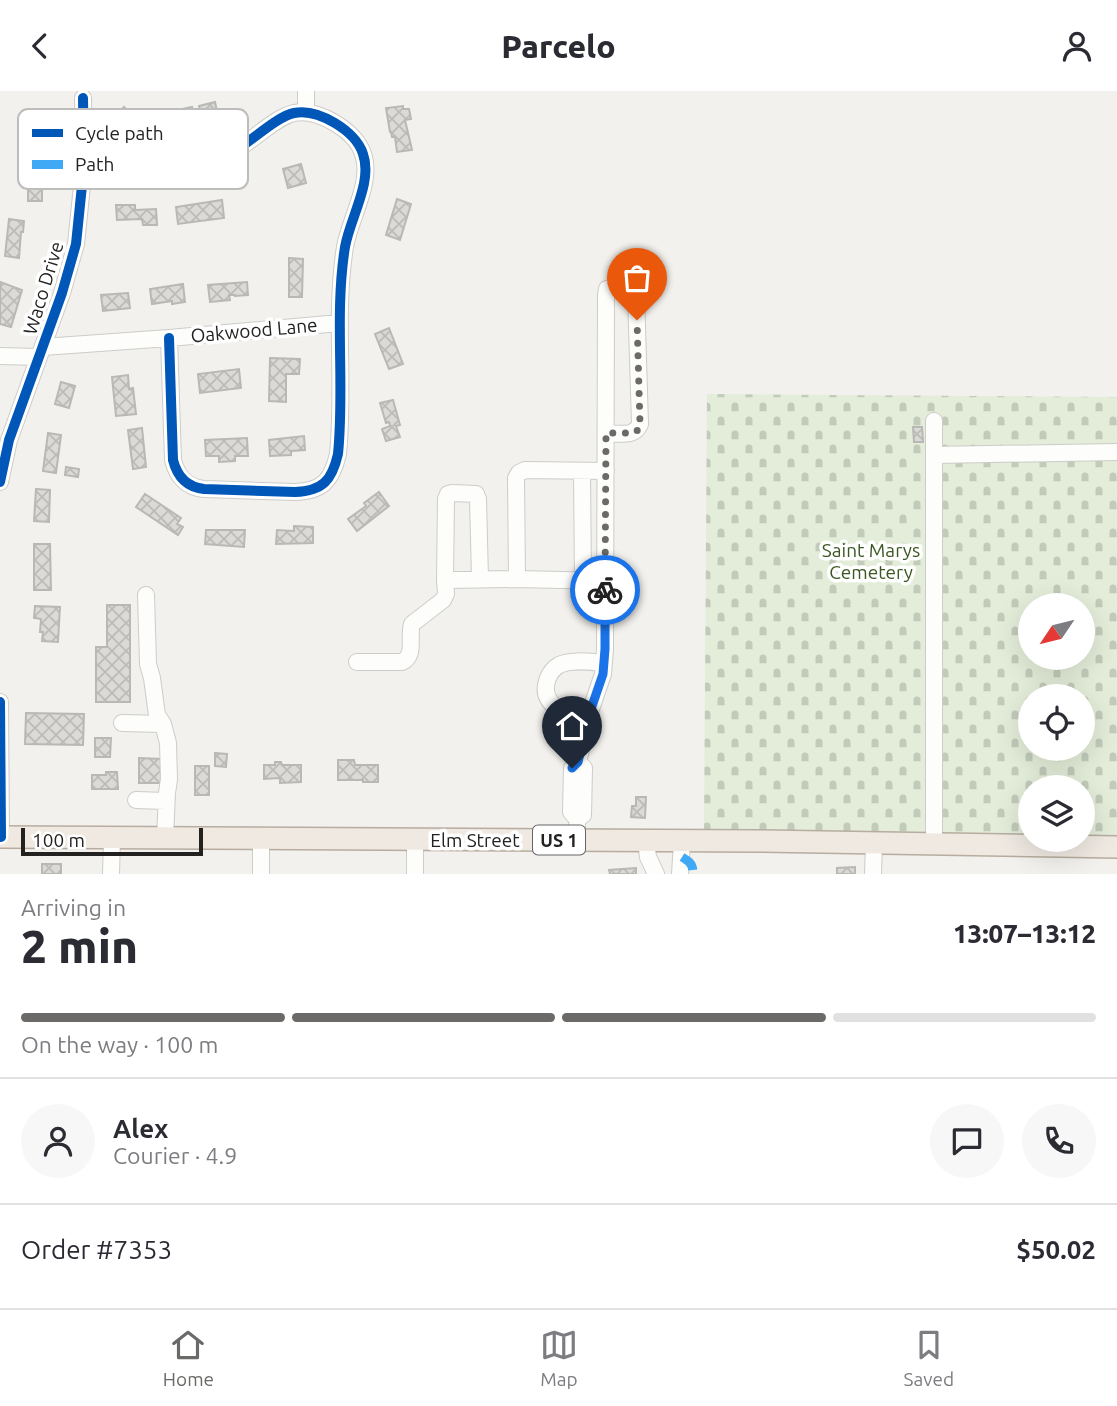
<!DOCTYPE html>
<meta charset="utf-8">
<style>
body{margin:0;font-family:Ubuntu,sans-serif;background:#f7f7f7;color:#2b2b33;height:100vh;display:flex;flex-direction:column;font-size:26px;white-space:nowrap}
*{box-sizing:border-box;margin:0}
p{font-size:23px;color:#7c7c81}
.icon{flex:none;width:38px;height:38px;fill:none;stroke:currentColor;stroke-width:2;stroke-linecap:round;stroke-linejoin:round}
.map{position:relative;height:783px;overflow:hidden}
.details{display:flex;flex-direction:column;background:#fff;flex:1}
.details>*{flex:none}
.needle{width:46px;rotate:235deg}
.tools{position:absolute;left:1018px;top:502px;display:grid;gap:14px}
.tools a{display:grid;place-items:center;width:77px;height:77px;border-radius:50%;background:#fff;box-shadow:0 7px 28px #0002;font-size:35px}
.scale{position:absolute;left:21px;bottom:18px;width:182px;box-sizing:border-box;padding-left:7px;border:4px solid #232221;border-top:0;font-size:19px;line-height:24px;white-space:nowrap;color:#232221;-webkit-text-stroke:5px #fff;paint-order:stroke}
.pin{position:absolute;display:grid;place-items:center;width:60px;height:60px;color:#fff;margin:-72px -30px;border-radius:50% 50% 50% 0;rotate:-45deg;box-shadow:0 0 7px #0007}
.pin .icon{rotate:45deg}
.courier{position:absolute;display:grid;place-items:center;width:70px;height:70px;margin:-35px;border:5px solid #1a73e8;border-radius:50%;background:#fff;color:#222;box-shadow:0 2px 9px #0007}
.overview em{font-style:normal;font-weight:800}
.overview div{display:flex;flex-direction:column-reverse}
.overview{display:flex;align-items:center;justify-content:space-between;height:119px;padding:0 21px}
h1{font-size:46px;font-weight:800;line-height:52px}
.bar{display:grid;grid-template-columns:repeat(4,1fr);gap:10px 7px;align-content:center;height:84px;padding:0 21px}
.bar i{height:9px;border-radius:5px;background:#e1e1e2}
.bar .current{background:#6b6a68}
.bar p{grid-column:span 4}
.line{display:flex;align-items:center;gap:18px;padding:0 21px;border-top:2px solid #e1e1e2}
.line div{flex:1}
.round{display:grid;place-items:center;flex:none;width:74px;height:74px;border-radius:37px;background:#f7f7f7}
header{display:flex;justify-content:space-between;align-items:center;height:91px;padding:0 21px;background:#fff;font-size:32px;font-weight:800}
.dock{display:flex;justify-content:space-around;align-items:center;height:98px;border-top:2px solid #e1e1e2;background:#fff;font-size:19px;color:#7c7c81}
.dock a{display:grid;justify-items:center;gap:4px}
.dock .current{color:#6b6a68}
.map>svg:first-child{display:block}
.cemetery{fill:url(#cemetery-stones);fill-rule:evenodd}
.building{fill:url(#building-cross-hatch);stroke:#b8b8b5;stroke-width:2}
.lines{fill:none;stroke-linecap:round;stroke-linejoin:round}
.minor-casing{stroke:#ccccc9;stroke-width:18}
.major-casing{stroke:#b7ac9f;stroke-width:24}
.minor{stroke:#fdfdfc;stroke-width:16}
.major{stroke:#efe9e2;stroke-width:21}
.quiet{stroke:#3fa9f5;stroke-width:9;stroke-dasharray:18 9;stroke-linecap:butt}
.cycleway-casing{stroke:#fff;stroke-width:15}
.cycleway{stroke:#0057b8;stroke-width:10}
.done{stroke:#6b6a68;stroke-width:7;stroke-dasharray:0 12.6}
.route{stroke:#1a73e8;stroke-width:9}
.labels{text-anchor:middle;dominant-baseline:central;stroke-width:7;stroke-linejoin:round;paint-order:stroke}
.shield{fill:#fff;stroke:#656464;stroke-width:2}
.shield-label{font-size:18px;font-weight:bold;fill:#232221}
.street-label{font-size:19px;fill:#232221;stroke:#fff}
.park-label{font-size:19px;fill:#3c5722;stroke:#fff}
.key{fill:#fff;stroke:#bdbdbc;stroke-width:2}
.key-label{font-size:19px;fill:#232221}
</style>
<header><svg class="icon" aria-label="back" viewBox="0 0 24 24"><path d="M15 5l-7 7 7 7"/></svg>Parcelo<svg class="icon" aria-label="person" viewBox="0 0 24 24"><circle cx="12" cy="8" r="4"/><path d="M4 21q1-7 8-7t8 7"/></svg></header>
<div class="map">
<svg width="1117" height="783" viewBox="0 0 1117 783">
<defs>
<pattern id="cemetery-stones" width="16" height="16" patternUnits="userSpaceOnUse" patternTransform="scale(1.75)"><rect width="16" height="16" fill="#e3edd9"/><path d="M2 7V4a2 2 0 0 1 4 0v3zM10 15v-3a2 2 0 0 1 4 0v3z" fill="#c2cbba"/></pattern>
<pattern id="building-cross-hatch" width="8" height="8" patternUnits="userSpaceOnUse" patternTransform="scale(1.75)"><rect width="8" height="8" fill="#dbdad7"/><path d="M0 0l8 8M0 8l8-8" fill="none" stroke="#bcbbb8"/></pattern>
</defs>
<rect width="100%" height="100%" fill="#f2f1ed"/>
<path class="cemetery" d="M707 303 1117 306V745L1083 744V696H1031V744L704 741ZM1031 514H1083V567H1031ZM1031 606H1083V658H1031Z"/>
<path class="building" d="M215 11 220 35 188 42 182 18 192 16 195 25 201 23 199 15Z
M403 15V18H409L411 28 405 29 412 59 397 61 395 46H392L391 41H390L386 17Z
M124 16 142 33 132 44 114 27Z
M301 73 306 92 288 97 283 78Z
M28 74H42V110H28Z
M397 108 411 113 400 149 386 144Z
M222 109 224 127 178 133 176 116Z
M116 114H135V119L156 118 157 134H143L142 128 117 129Z
M9 128 24 130 23 141H21L19 167 5 165Z
M289 167 303 168 302 206H289Z
M0 191 22 199 11 236 0 233Z
M247 191 248 204 235 205V204H229L230 209 210 211 208 194Z
M183 193 185 211 172 213V210L152 213 150 198Z
M128 202 130 217 103 220 101 204Z
M389 237 403 273 389 278 375 243Z
M270 267 300 268 299 283H286V311L269 310Z
M239 278 241 297 200 302 198 283Z
M128 284 129 298 133 297 136 323 116 325 112 286Z
M61 291 75 295 69 317 55 313Z
M393 309 400 334 396 335 400 346 386 350 382 338 390 335 389 331 386 332 380 312Z
M913 336H922L923 351H914Z
M142 337 146 376 133 378 128 339Z
M48 342 61 344 56 382 43 380Z
M304 345 305 359 291 360V364L270 365 269 349Z
M247 347 248 365H235V370L219 371V365H206L205 349Z
M66 376 79 378 78 386 65 384Z
M36 398 50 399 49 431 34 430Z
M379 401 389 415 357 440 348 428 366 415 364 412Z
M145 403 181 427 177 433 183 436 178 444 136 416Z
M294 435 313 436V452L276 453 277 439 294 440Z
M206 439H245L244 456 205 453Z
M34 453H50L51 499H34Z
M107 514H130V611H96V556H107Z
M35 515 60 516 58 551 42 550 43 541H40L41 528 34 527Z
M26 622 84 623 83 654 25 653Z
M95 647H111L110 666H95Z
M215 662 227 663 226 676 215 675Z
M139 667 161 668V692H139Z
M338 669H354L355 674H378V691H363V689H338Z
M275 671H281L282 674H301V691L280 692V687L264 688V674H275Z
M195 675H209V704H195Z
M106 681H117L118 698H92V684H106Z
M636 706H646L645 727 631 726 632 715H636Z
M42 773H61V783H42Z
M855 776V783H837V777Z
M636 777V783H610L609 779Z"/>
<g class="lines">
<defs>
<path id="minor" d="M306 21V0
M84 75C104 76 123 75 143 75 175 74 206 75 236 59 253 49 276 26 294 22 318 17 356 40 363 63 373 91 350 127 345 156 334 224 345 294 338 363 332 389 323 400 295 401L204 398C186 396 177 385 173 369L169 247
M43 256 169 247 340 232
M0 265 39 266
M934 364 1117 361
M582 380 583 490
M0 391 9 349 62 202 76 153 84 75 83 7
M480 488 478 408 476 403 452 402 448 403 446 408 445 489 517 488
M605 490 517 488 516 387 519 382 525 379 606 380
M146 504 148 573 152 587 157 624 163 633 168 652 169 688 167 702 165 747
M357 571H402C416 565 408 546 412 533L443 509 446 503 445 489
M0 611 1 746
M587 631C568 625 537 614 548 587 550 582 554 577 559 574 571 568 590 571 604 572
M122 632 163 633
M136 709 166 710
M577 728 583 724 584 677 578 671
M415 748V783
M577 749V728L571 721 572 677 578 671 591 618 603 583 605 558 606 204 607 198C615 195 626 196 634 198L636 203 640 333C635 347 618 342 606 342
M646 750 648 766 656 783
M934 753V330
M111 783 112 747
M261 783V747
M680 783 682 751
M873 783 874 752"/>
<path id="major" d="M0 746 760 750 1117 756"/>
</defs>
<use href="#minor" class="minor-casing"/>
<use href="#major" class="major-casing"/>
<use href="#minor" class="minor"/>
<use href="#major" class="major"/>
<path class="quiet" d="M682 766C690 771 693 773 693 783"/>
<defs>
<path id="cycleway" d="M84 75C104 76 123 75 143 75 175 74 206 75 236 59 253 49 276 26 294 22 318 17 356 40 363 63 373 91 350 127 345 156 334 224 345 294 338 363 332 389 323 400 295 401L204 398C186 396 177 385 173 369L169 247
M0 391 9 349 62 202 76 153 84 75 83 7
M0 611 1 746"/>
</defs>
<use href="#cycleway" class="cycleway-casing"/>
<use href="#cycleway" class="cycleway"/>
</g>
<g class="lines">
<path class="done" d="M605 499 606 342H634L638 339 640 333 637 229"/>
<path class="route" d="M572 677 578 671 591 618 603 583 605 558V499"/>
</g>
<g class="labels">
<rect class="shield" x="533" y="734.5" width="52" height="29" rx="5"/>
<g class="shield-label">
<text x="559" y="749">US 1</text>
</g>
<g class="street-label">
<text transform="translate(43 197) rotate(-73)">Waco Drive</text>
<text transform="translate(254 239) rotate(-5)">Oakwood Lane</text>
<text x="475" y="749">Elm Street</text>
</g>
<g class="park-label">
<text x="871" y="459">Saint Marys<tspan x="871" dy="22">Cemetery</tspan></text>
</g>
</g>
<rect x="18" y="18" width="230" height="80" rx="10" class="key"/>
<rect x="32" y="38" width="31" height="8" fill="#0057b8"/>
<rect x="32" y="69" width="31" height="9" fill="#3fa9f5"/>
<g class="key-label">
<text x="75" y="49">Cycle path</text>
<text x="75" y="80">Path</text>
</g>
</svg>
<div class="tools">
<a><svg class="needle" viewBox="-14 -14 28 28"><path d="M0-13l5 13h-10z" fill="#e53935"/><path d="M0 13l5-13h-10z" fill="#7c7c81"/></svg></a>
<a><svg class="icon" aria-label="locate" viewBox="0 0 24 24"><circle cx="12" cy="12" r="6"/><path d="M12 2v4M12 18v4M2 12h4M18 12h4"/></svg></a>
<a><svg class="icon" aria-label="layers" viewBox="0 0 24 24"><path d="M12 4l9 5-9 5-9-5zM3 14l9 5 9-5"/></svg></a>
</div>
<div class="scale">100 m</div>
<div class="pin" style="left:637px;top:229px;background:#ea580c"><svg class="icon" aria-label="bag" viewBox="0 0 24 24"><path d="M5 8h14l-1 12H6zM9 8a3 3 0 0 1 6 0"/></svg></div>
<div class="pin" style="left:572px;top:677px;background:#1f2937"><svg class="icon" aria-label="home" viewBox="0 0 24 24"><path d="M3 11l9-7 9 7M6 9v11h12V9"/></svg></div>
<div class="courier" style="left:605px;top:499px"><svg class="icon" aria-label="bike" viewBox="0 0 24 24"><circle cx="6" cy="16" r="4"/><circle cx="18" cy="16" r="4"/><path d="M6 16l4-8h5l3 8M10 8l3 8H6M13 5h3"/></svg></div>
</div>
<section class="details">
<div class="overview"><div><h1>2 min</h1><p>Arriving in</p></div><em>13:07–13:12</em></div>
<div class="bar"><i class="current"></i><i class="current"></i><i class="current"></i><i></i><p>On the way · 100 m</p></div>
<div class="line" style="height:126px"><a class="round"><svg class="icon" aria-label="person" viewBox="0 0 24 24"><circle cx="12" cy="8" r="4"/><path d="M4 21q1-7 8-7t8 7"/></svg></a><div><b>Alex</b><p>Courier · 4.9</p></div><a class="round"><svg class="icon" aria-label="chat" viewBox="0 0 24 24"><path d="M4 5h16v11H9l-5 4z"/></svg></a><a class="round"><svg class="icon" aria-label="phone" viewBox="0 0 24 24"><path d="M5 4h4l2 5-3 2q2 4 5 5l2-3 5 2v4C11 20 4 13 5 4z"/></svg></a></div>
<div class="line" style="height:91px"><div>Order #7353</div><b>$50.02</b></div>
</section>
<nav class="dock">
<a class="current"><svg class="icon" aria-label="home" viewBox="0 0 24 24"><path d="M3 11l9-7 9 7M6 9v11h12V9"/></svg>Home</a>
<a><svg class="icon" aria-label="map" viewBox="0 0 24 24"><path d="M3 6l6-2 6 2 6-2v14l-6 2-6-2-6 2zM9 4v14M15 6v14"/></svg>Map</a>
<a><svg class="icon" aria-label="saved" viewBox="0 0 24 24"><path d="M7 4h10v16l-5-4-5 4z"/></svg>Saved</a>
</nav>
